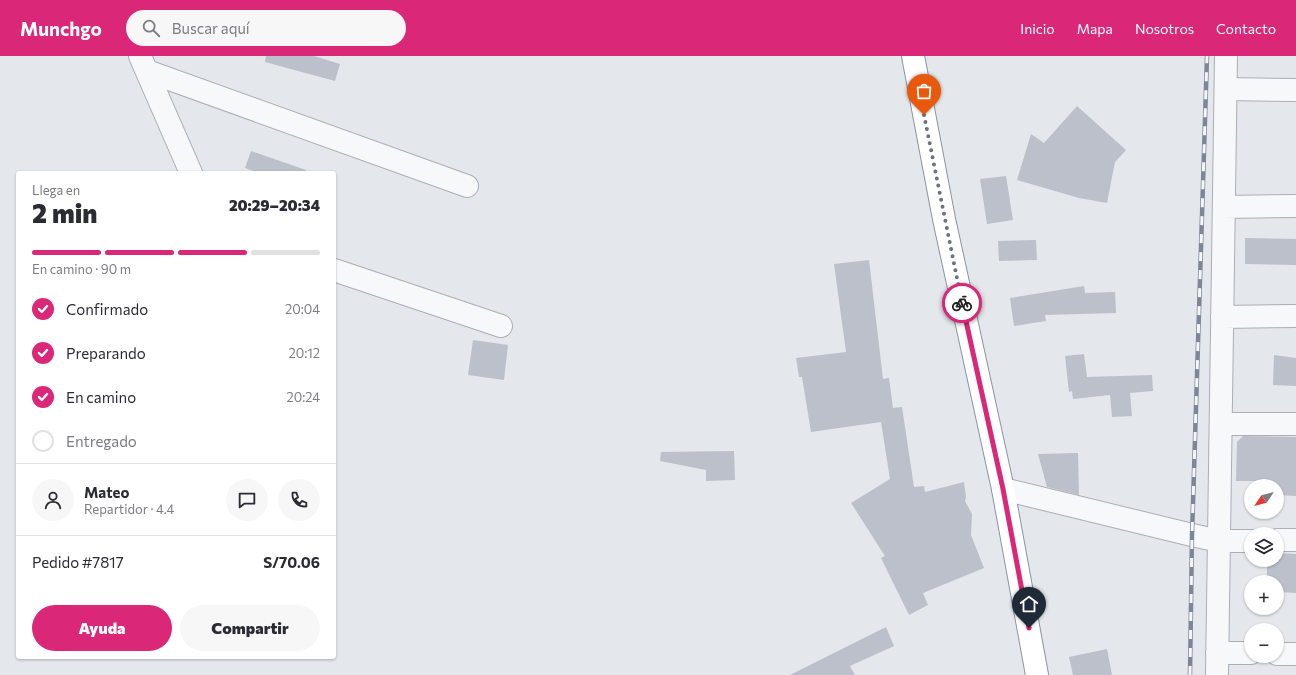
<!DOCTYPE html>
<html lang="es">
<meta charset="utf-8">
<style>
body{margin:0;font-family:Commissioner,sans-serif;background:#f7f7f7;color:#2b2b33;height:100vh;display:flex;flex-direction:column;font-size:15px;white-space:nowrap}
*{box-sizing:border-box;margin:0}
p{font-size:13px;color:#7c7c81}
.icon{flex:none;width:22px;height:22px;fill:none;stroke:currentColor;stroke-width:2;stroke-linecap:round;stroke-linejoin:round}
.map{position:relative;flex:1;overflow:hidden}
.panel{position:absolute;left:16px;top:115px;width:320px;height:488px;display:flex;flex-direction:column;background:#fff;border-radius:4px;box-shadow:0 1px 3px #0004}
.panel>*{flex:none}
.needle{width:26px;rotate:235deg}
.buttons{position:absolute;left:1244px;top:423px;display:grid;gap:8px}
.buttons a{display:grid;place-items:center;width:40px;height:40px;border-radius:50%;background:#fff;box-shadow:0 1px 3px #0004;font-size:20px}
.pin{position:absolute;display:grid;place-items:center;width:34px;height:34px;color:#fff;margin:-41px -17px;border-radius:50% 50% 50% 0;rotate:-45deg;box-shadow:0 0 4px #0007}
.pin .icon{rotate:45deg}
.courier{position:absolute;display:grid;place-items:center;width:40px;height:40px;margin:-20px;border:3px solid #db2777;border-radius:50%;background:#fff;color:#222;box-shadow:0 1px 5px #0007}
.summary em{font-style:normal;font-weight:800}
.summary div{display:flex;flex-direction:column-reverse}
.summary{display:flex;align-items:center;justify-content:space-between;height:68px;padding:0 16px}
h1{font-size:26px;font-weight:800;line-height:30px}
.bar{display:grid;grid-template-columns:repeat(4,1fr);gap:6px 4px;align-content:center;height:48px;padding:0 16px}
.bar i{height:5px;border-radius:3px;background:#e1e1e2}
.bar .on{background:#db2777}
.bar p{grid-column:span 4}
.line{display:flex;align-items:center;gap:10px;padding:0 16px;border-top:1px solid #e1e1e2}
.line div{flex:1}
.round{display:grid;place-items:center;flex:none;width:42px;height:42px;border-radius:21px;background:#f7f7f7}
ol{padding:0 16px;list-style:none}
li{display:flex;align-items:center;gap:12px;height:44px}
li p{margin-inline-start:auto}
li .icon{padding:4px;border-radius:50%;background:#db2777;color:#fff;stroke-width:4}
li:last-child{color:#7c7c81}
li i{width:22px;height:22px;border:2px solid #e1e1e2;border-radius:50%}
.cta{display:flex;gap:8px;margin-top:auto;padding:8px 16px}
.cta a{flex:1;height:46px;border-radius:24px;background:#db2777;color:#fff;font-size:16px;font-weight:800;line-height:46px;text-align:center}
.cta a+a{background:#f7f7f7;color:#2b2b33}
header{display:flex;align-items:center;gap:24px;box-sizing:border-box;height:56px;padding:0 20px;background:#db2777;color:#fff}
header strong{font-size:19px}
nav{display:flex;gap:22px;margin-inline-start:auto;font-size:14px}
.search{width:280px;height:36px;background:#f7f7f7;display:flex;align-items:center;gap:10px;box-sizing:border-box;padding:0 14px;border-radius:22px;color:#7c7c81;font-size:15px}
.map>svg:first-child{display:block}
.building{fill:#bbc0ca}
.lines{fill:none;stroke-linecap:round;stroke-linejoin:round}
.street-casing{stroke:#a9aeb7;stroke-width:24}
.highway-casing{stroke:#8b94a3;stroke-width:24}
.street{stroke:#f7f8fa;stroke-width:22}
.highway{stroke:#fff;stroke-width:22}
.rail-casing{stroke:#7d8696;stroke-width:4.5}
.rail{stroke:#f4f6f9;stroke-width:3;stroke-dasharray:9;stroke-linecap:butt}
.done{stroke:#6c737f;stroke-width:4;stroke-dasharray:0 7.2}
.route{stroke:#db2777;stroke-width:5}
</style>
<header>
<strong>Munchgo</strong>
<div class="search"><svg class="icon" aria-label="search" viewBox="0 0 24 24"><circle cx="10" cy="10" r="6"/><path d="M15 15l6 6"/></svg>Buscar aquí</div>
<nav><a>Inicio</a><a>Mapa</a><a>Nosotros</a><a>Contacto</a></nav>
</header>
<div class="map">
<svg width="1296" height="619" viewBox="0 0 1296 619">
<rect width="100%" height="100%" fill="#e4e7ec"/>
<path class="building" d="M266 0H314L340 8 335 25 265 6Z
M1077 50 1126 94 1115 106 1107 147 1079 142 1017 124 1031 78 1044 87Z
M251 95 306 114V117H259L245 112Z
M1006 120 1013 164 987 168 980 123Z
M1245 182 1296 183V209L1245 208Z
M1036 184 1037 204 999 205 998 185Z
M869 204 883 323 889 322 893 352 902 351 914 431 924 430 925 436 964 426 966 441 965 445 972 458 971 479 984 512 923 537 928 549 909 559 881 502 885 500 851 447 890 423 881 366 811 376 802 321H799L796 302 846 296 834 208Z
M1084 230 1085 237 1115 236 1116 257 1045 259 1046 265 1014 270 1010 242Z
M473 284 508 289 504 324 468 319Z
M1084 298 1087 321 1152 319 1153 335 1130 337 1132 360 1112 361 1110 339 1073 343 1072 335 1069 336 1065 300Z
M1274 299 1296 302V330L1273 329Z
M1243 380 1296 381V440L1277 439V430H1273V425H1236L1237 386Z
M734 395 735 424 706 425V414L660 405 661 396Z
M1078 397 1079 439 1047 431 1038 398Z
M1277 497 1296 498V537L1277 536V526H1267V504H1277Z
M886 571 894 590 850 610 855 619H790Z
M1107 593 1112 619H1073L1069 601Z"/>
<g class="lines">
<defs>
<path id="street" d="M140 0 191 117
M147 15 467 130
M1226 33 1296 34
M1224 151 1296 150
M334 214 501 270
M1222 261 1296 260
M1221 368H1296
M1003 433 1192 479 1219 485H1251
M1277 484H1296
M1217 597H1251
M1277 598H1296
M1217 619 1226 0"/>
<path id="highway" d="M913 0 944 163 1003 433 1037 619"/>
</defs>
<use href="#street" class="street-casing"/>
<use href="#highway" class="highway-casing"/>
<use href="#street" class="street"/>
<use href="#highway" class="highway"/>
<defs>
<path id="rail" d="M1190 619 1192 479 1207 0"/>
</defs>
<use href="#rail" class="rail-casing"/>
<use href="#rail" class="rail"/>
</g>
<g class="lines">
<path class="done" d="M924 59 962 247"/>
<path class="route" d="M962 247 1003 433 1029 572"/>
</g>
</svg>
<div class="buttons">
<a><svg class="needle" viewBox="-14 -14 28 28"><path d="M0-13l5 13h-10z" fill="#e53935"/><path d="M0 13l5-13h-10z" fill="#7c7c81"/></svg></a>
<a><svg class="icon" aria-label="layers" viewBox="0 0 24 24"><path d="M12 4l9 5-9 5-9-5zM3 14l9 5 9-5"/></svg></a>
<a>+</a>
<a>−</a>
</div>
<div class="pin" style="left:924px;top:59px;background:#ea580c"><svg class="icon" aria-label="bag" viewBox="0 0 24 24"><path d="M5 8h14l-1 12H6zM9 8a3 3 0 0 1 6 0"/></svg></div>
<div class="pin" style="left:1029px;top:572px;background:#1f2937"><svg class="icon" aria-label="home" viewBox="0 0 24 24"><path d="M3 11l9-7 9 7M6 9v11h12V9"/></svg></div>
<div class="courier" style="left:962px;top:247px"><svg class="icon" aria-label="bike" viewBox="0 0 24 24"><circle cx="6" cy="16" r="4"/><circle cx="18" cy="16" r="4"/><path d="M6 16l4-8h5l3 8M10 8l3 8H6M13 5h3"/></svg></div>
<section class="panel">
<div class="summary"><div><h1>2 min</h1><p>Llega en</p></div><em>20:29–20:34</em></div>
<div class="bar"><i class="on"></i><i class="on"></i><i class="on"></i><i></i><p>En camino · 90 m</p></div>
<ol>
<li><svg class="icon" aria-label="check" viewBox="0 0 24 24"><path d="M5 12l5 5 9-10"/></svg>Confirmado<p>20:04</p></li>
<li><svg class="icon" aria-label="check" viewBox="0 0 24 24"><path d="M5 12l5 5 9-10"/></svg>Preparando<p>20:12</p></li>
<li><svg class="icon" aria-label="check" viewBox="0 0 24 24"><path d="M5 12l5 5 9-10"/></svg>En camino<p>20:24</p></li>
<li><i></i>Entregado</li>
</ol>
<div class="line" style="height:72px"><a class="round"><svg class="icon" aria-label="person" viewBox="0 0 24 24"><circle cx="12" cy="8" r="4"/><path d="M4 21q1-7 8-7t8 7"/></svg></a><div><b>Mateo</b><p>Repartidor · 4.4</p></div><a class="round"><svg class="icon" aria-label="chat" viewBox="0 0 24 24"><path d="M4 5h16v11H9l-5 4z"/></svg></a><a class="round"><svg class="icon" aria-label="phone" viewBox="0 0 24 24"><path d="M5 4h4l2 5-3 2q2 4 5 5l2-3 5 2v4C11 20 4 13 5 4z"/></svg></a></div>
<div class="line" style="height:52px"><div>Pedido #7817</div><b>S/70.06</b></div>
<div class="cta"><a>Ayuda</a><a>Compartir</a></div>
</section>
</div>
